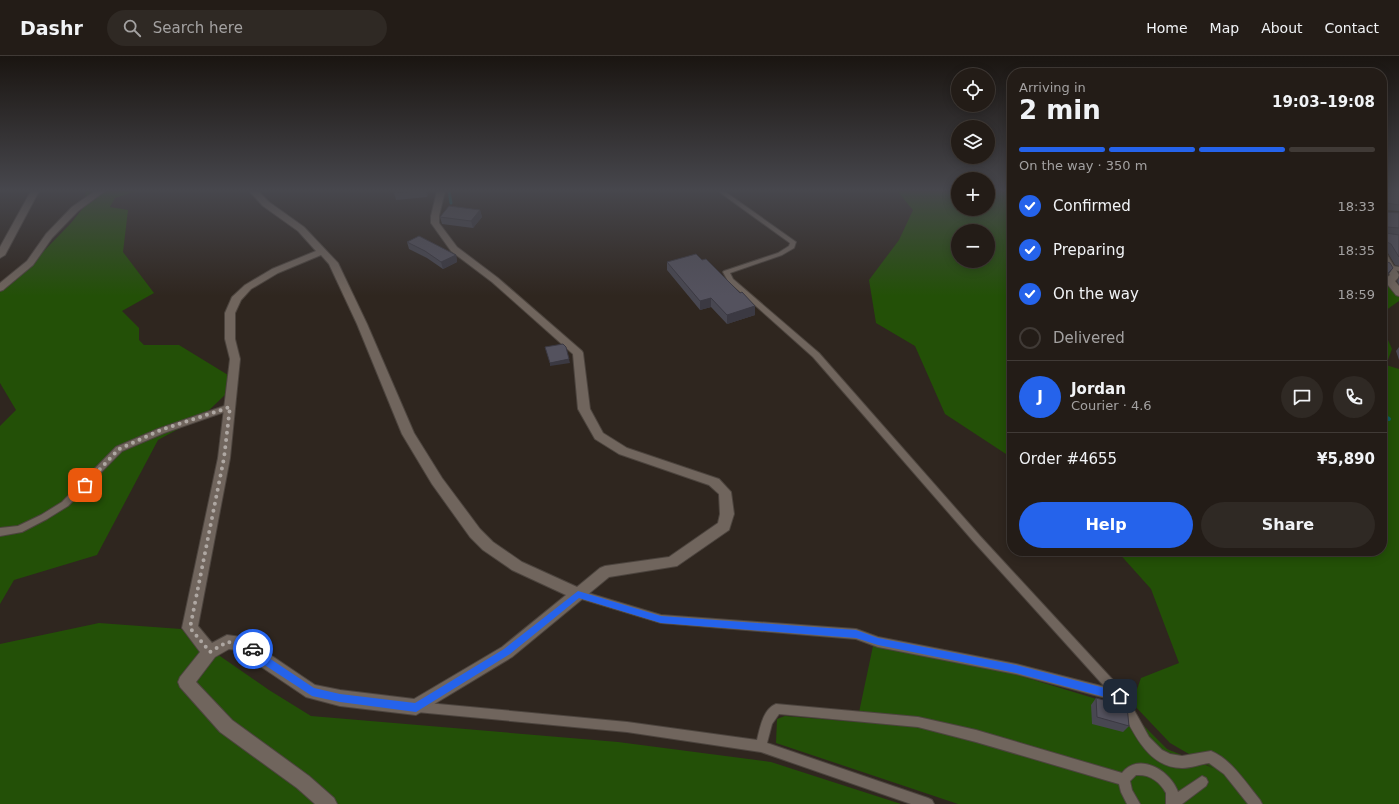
<!DOCTYPE html>
<meta charset="utf-8">
<style>
body{margin:0;font-family:"DejaVu Sans",sans-serif;background:#2f2924;color:#f1f3f6;height:100vh;display:flex;flex-direction:column;font-size:15px;white-space:nowrap}
*{box-sizing:border-box;margin:0}
p{font-size:13px;color:#a3a1a1}
.icon{flex:none;width:22px;height:22px;fill:none;stroke:currentColor;stroke-width:2;stroke-linecap:round;stroke-linejoin:round}
.map{position:relative;flex:1;overflow:hidden}
.side{position:absolute;left:1007px;top:12px;width:380px;height:488px;display:flex;flex-direction:column;background:#231c17;border-radius:16px;box-shadow:0 2px 10px #0003,0 0 0 1px #403a36}
.side>*{flex:none}
.controls{position:absolute;left:951px;top:12px;display:grid;gap:8px}
.controls a{display:grid;place-items:center;width:44px;height:44px;border-radius:50%;background:#231c17;box-shadow:0 2px 10px #0003,0 0 0 1px #403a36;font-size:20px}
.pin{position:absolute;display:grid;place-items:center;width:34px;height:34px;color:#fff;margin:-17px;border-radius:8px;box-shadow:0 2px 6px #0006}
.courier{position:absolute;display:grid;place-items:center;width:40px;height:40px;margin:-20px;border:3px solid #2563eb;border-radius:50%;background:#fff;color:#222;box-shadow:0 1px 5px #0007}
.head em{font-style:normal;font-weight:700}
.head div{display:flex;flex-direction:column-reverse}
.head{display:flex;align-items:center;justify-content:space-between;height:68px;padding:0 12px}
h1{font-size:26px;font-weight:700;line-height:30px}
.bar{display:grid;grid-template-columns:repeat(4,1fr);gap:6px 4px;align-content:center;height:48px;padding:0 12px}
.bar i{height:5px;border-radius:3px;background:#403a36}
.bar .on{background:#2563eb}
.bar p{grid-column:span 4}
.line{display:flex;align-items:center;gap:10px;padding:0 12px;border-top:1px solid #403a36}
.line div{flex:1}
.round{display:grid;place-items:center;flex:none;width:42px;height:42px;border-radius:21px;background:#2f2924}
ol{padding:0 12px;list-style:none}
li{display:flex;align-items:center;gap:12px;height:44px}
li p{margin-inline-start:auto}
li .icon{padding:4px;border-radius:50%;background:#2563eb;color:#fff;stroke-width:4}
li:last-child{color:#a3a1a1}
li i{width:22px;height:22px;border:2px solid #403a36;border-radius:50%}
.button{display:flex;gap:8px;margin-top:auto;padding:8px 12px}
.button a{flex:1;height:46px;border-radius:24px;background:#2563eb;color:#fff;font-size:16px;font-weight:700;line-height:46px;text-align:center}
.button a+a{background:#2f2924;color:#f1f3f6}
header{display:flex;align-items:center;gap:24px;box-sizing:border-box;height:56px;padding:0 20px;background:#231c17;border-bottom:1px solid #403a36}
header strong{font-size:19px}
nav{display:flex;gap:22px;margin-inline-start:auto;font-size:14px}
.search{width:280px;height:36px;background:#2f2924;display:flex;align-items:center;gap:10px;box-sizing:border-box;padding:0 14px;border-radius:22px;color:#a3a1a1;font-size:15px}
.map>svg:first-child{display:block}
.green{fill:#235007;fill-rule:evenodd}
.lines{fill:none;stroke-linecap:round;stroke-linejoin:round}
.stream-far1{stroke:#0e5e62;stroke-width:3}
.stream{stroke:#0e5e62;stroke-width:4}
.lane-casing{stroke:#4c443e;stroke-width:2}
.street-casing{stroke:#4c443e;stroke-width:2}
.lane{fill:#70655d;fill-rule:evenodd}
.street{fill:#70655d;fill-rule:evenodd}
.wall{fill:#484751}
.shaded-wall{fill:#3b3942}
.building{fill:#54525e;stroke:#3b3942}
.route{fill:#2563eb}
.done{stroke:#aea7a2;stroke-width:4;stroke-dasharray:0 7.2}
</style>
<header>
<strong>Dashr</strong>
<div class="search"><svg class="icon" aria-label="search" viewBox="0 0 24 24"><circle cx="10" cy="10" r="6"/><path d="M15 15l6 6"/></svg>Search here</div>
<nav><a>Home</a><a>Map</a><a>About</a><a>Contact</a></nav>
</header>
<div class="map">
<svg width="1399" height="748" viewBox="0 0 1399 748">
<rect width="100%" height="100%" fill="#2f261f"/>
<path class="green" d="M86 135H137L115 142 110 151 128 154 123 196 154 237 122 255 139 272V284L144 289H179L228 319 226 338 204 359 158 384 97 499 14 524 0 548V370L16 354 0 327V235L15 225 71 167 84 151Z
M897 135H958V153H988V135H1012V402L945 358 915 290 876 267 869 224 899 184 913 154ZM958 175H988V205H958Z
M1382 224 1388 225 1399 238V245L1382 257Z
M1382 270 1392 293 1386 309 1399 313V748H958L776 687 777 663 785 660 857 666 873 590 1014 618 1126 652 1167 693 1213 712 1170 687 1132 647 1141 622 1179 607 1151 533 1117 495H1382Z
M99 567 181 573 269 634 311 660 618 686 771 706 901 748H0V588Z"/>
<g class="lines">
<path class="stream-far1" d="M449 135 451 147"/>
<path class="stream" d="M1382 359 1389 363"/>
<defs>
<path id="lane" d="M718 135H724L796 186 794 192 782 199 730 217 733 223 819 297 980 480 1124 636 1149 681 1162 694 1170 698 1182 700 1211 695C1232 704 1246 727 1260 744L1262 748H1248L1224 718 1209 707C1201 708 1191 712 1182 712 1146 712 1131 671 1117 645L1016 618 878 591 856 583 661 567 575 541 573 538 575 535 578 534 661 559 856 573 878 581 1016 608 1105 631 974 486 813 301 728 225 723 216 724 215 778 197 789 190 790 187Z
M1382 208 1399 211V215L1382 212Z
M230 348 233 349 234 351 233 353 164 377 122 395 68 450 47 463 22 476 0 480V472L18 470 41 459 62 446 116 391 158 373Z
M417 646 627 666 757 684C760 672 763 653 776 648L918 661 976 674 1122 717C1139 695 1171 715 1178 736L1202 720 1206 722 1208 726 1206 730 1182 748H1166V737C1160 726 1150 718 1136 719L1130 725 1132 734 1140 748H1127L1121 736 1119 728 976 686 918 671 779 658 772 668 767 687 928 742 932 744 934 748H911L761 696 627 676 417 656 413 655 412 651 413 647Z"/>
<path id="street" d="M31 135H39L5 199 0 202V191Z
M95 135H105L78 155 52 182 33 209 3 234 0 235V227L27 205 46 178 72 151Z
M249 135H258L269 146 304 171 338 207 367 268 414 377 442 422 480 473 493 486 522 506 577 531 600 512 605 510 669 501 718 467 720 458 719 438 709 429 619 398 595 383 578 353 573 298 492 226 451 195 431 167V160L437 135H445L439 160V167L457 191 498 222 582 295 583 297 590 353 603 377 627 392 719 423 731 436 734 458 729 474 677 510 609 521 512 601 416 659 340 650 306 641 260 610 244 595 229 593 215 601 196 626 232 664 309 720 334 742 337 748H315L297 732 220 676 180 631 178 626 180 621 200 596 182 572 218 402 230 303 225 283V257L232 241 245 229 272 213 316 195 298 175 263 150ZM321 199 329 208 357 268 402 378 432 428 470 481 483 494 512 514 566 539 502 591 414 643 340 634 315 629 272 600 253 584 248 582 227 579 212 587 198 570 230 402 240 303 235 283V257L241 244 251 233 278 217Z
M1382 194 1385 195 1399 219 1398 222 1395 225 1399 230V240L1396 239 1384 224 1390 219 1382 205Z"/>
</defs>
<use href="#lane" class="lane-casing"/>
<use href="#street" class="street-casing"/>
<use href="#lane" class="lane"/>
<use href="#street" class="street"/>
</g>
<path class="wall" d="M395 135H429L427 141 396 144 394 137Z
M1382 135H1399V155L1385 154V156L1399 157V210L1395 209 1386 194H1385V205L1393 212 1388 219 1383 223H1382Z
M480 154 482 161 473 172 442 168 440 161Z
M407 186 456 199 457 206 443 213 427 202 409 193Z
M667 206 755 259 727 268 711 251 700 254 667 214Z
M1399 222V229L1397 225Z
M1399 291V304L1396 295Z
M1096 642 1129 670 1123 676 1092 668 1091 649Z"/>
<path class="shaded-wall" d="M426 135H429L427 141Z
M480 154 482 161 473 172 471 165Z
M456 199 457 206 443 213 441 206Z
M1393 212 1388 219 1383 223 1388 217Z
M711 242V251L700 254V245Z
M755 250V259L727 268V259Z
M569 303 570 307 550 310V307Z"/>
<path class="building" d="M395 135H418L394 137Z
M1382 135H1399V149L1387 147 1385 149V156L1399 157V172L1387 171 1385 172 1386 177 1399 179V201L1391 188 1387 186 1385 187V205L1390 207 1393 212 1388 217 1382 216Z
M449 150 480 154 471 165 440 161Z
M419 180 456 199 441 206 425 195 407 186Z
M696 198 702 204 706 203 740 237 742 236 755 250 727 259 711 242 700 245 667 206Z
M563 288 566 291 569 303 550 307 545 291Z
M1096 642 1127 650 1129 670 1097 661Z"/>
<linearGradient id="sky" x2="0" y2="1"><stop stop-color="#1a1511"/><stop offset="0.56" stop-color="#47474d"/><stop offset="1" stop-color="#47474d" stop-opacity="0"/></linearGradient>
<rect width="1399" height="240" fill="url(#sky)"/>
<path class="route" d="M578 535 661 560 856 574 878 582 1016 609 1120 636 1123 638 1124 640 1123 643 1120 645 1016 617 878 589 856 582 661 567 579 542 510 598 416 656 340 646 312 640 263 608 249 593 250 590H256L269 602 314 632 340 638 415 647 504 593Z"/>
<g class="lines">
<path class="done" d="M85 429 119 393 161 374 230 351 224 402 190 572 210 596 227 586 248 589 253 593"/>
</g>
</svg>
<div class="controls">
<a><svg class="icon" aria-label="locate" viewBox="0 0 24 24"><circle cx="12" cy="12" r="6"/><path d="M12 2v4M12 18v4M2 12h4M18 12h4"/></svg></a>
<a><svg class="icon" aria-label="layers" viewBox="0 0 24 24"><path d="M12 4l9 5-9 5-9-5zM3 14l9 5 9-5"/></svg></a>
<a>+</a>
<a>−</a>
</div>
<div class="pin" style="left:85px;top:429px;background:#ea580c"><svg class="icon" aria-label="bag" viewBox="0 0 24 24"><path d="M5 8h14l-1 12H6zM9 8a3 3 0 0 1 6 0"/></svg></div>
<div class="pin" style="left:1120px;top:640px;background:#1f2937"><svg class="icon" aria-label="home" viewBox="0 0 24 24"><path d="M3 11l9-7 9 7M6 9v11h12V9"/></svg></div>
<div class="courier" style="left:253px;top:593px"><svg class="icon" aria-label="car" viewBox="0 0 24 24"><path d="M5 17H2v-5l4-1 3-4h7l3 4 3 1v5h-3M9 17h6M6 11h13"/><circle cx="7" cy="17" r="2"/><circle cx="17" cy="17" r="2"/></svg></div>
<section class="side">
<div class="head"><div><h1>2 min</h1><p>Arriving in</p></div><em>19:03–19:08</em></div>
<div class="bar"><i class="on"></i><i class="on"></i><i class="on"></i><i></i><p>On the way · 350 m</p></div>
<ol>
<li><svg class="icon" aria-label="check" viewBox="0 0 24 24"><path d="M5 12l5 5 9-10"/></svg>Confirmed<p>18:33</p></li>
<li><svg class="icon" aria-label="check" viewBox="0 0 24 24"><path d="M5 12l5 5 9-10"/></svg>Preparing<p>18:35</p></li>
<li><svg class="icon" aria-label="check" viewBox="0 0 24 24"><path d="M5 12l5 5 9-10"/></svg>On the way<p>18:59</p></li>
<li><i></i>Delivered</li>
</ol>
<div class="line" style="height:72px"><b class="round" style="background:#2563eb;color:#fff">J</b><div><b>Jordan</b><p>Courier · 4.6</p></div><a class="round"><svg class="icon" aria-label="chat" viewBox="0 0 24 24"><path d="M4 5h16v11H9l-5 4z"/></svg></a><a class="round"><svg class="icon" aria-label="phone" viewBox="0 0 24 24"><path d="M5 4h4l2 5-3 2q2 4 5 5l2-3 5 2v4C11 20 4 13 5 4z"/></svg></a></div>
<div class="line" style="height:52px"><div>Order #4655</div><b>¥5,890</b></div>
<div class="button"><a>Help</a><a>Share</a></div>
</section>
</div>
